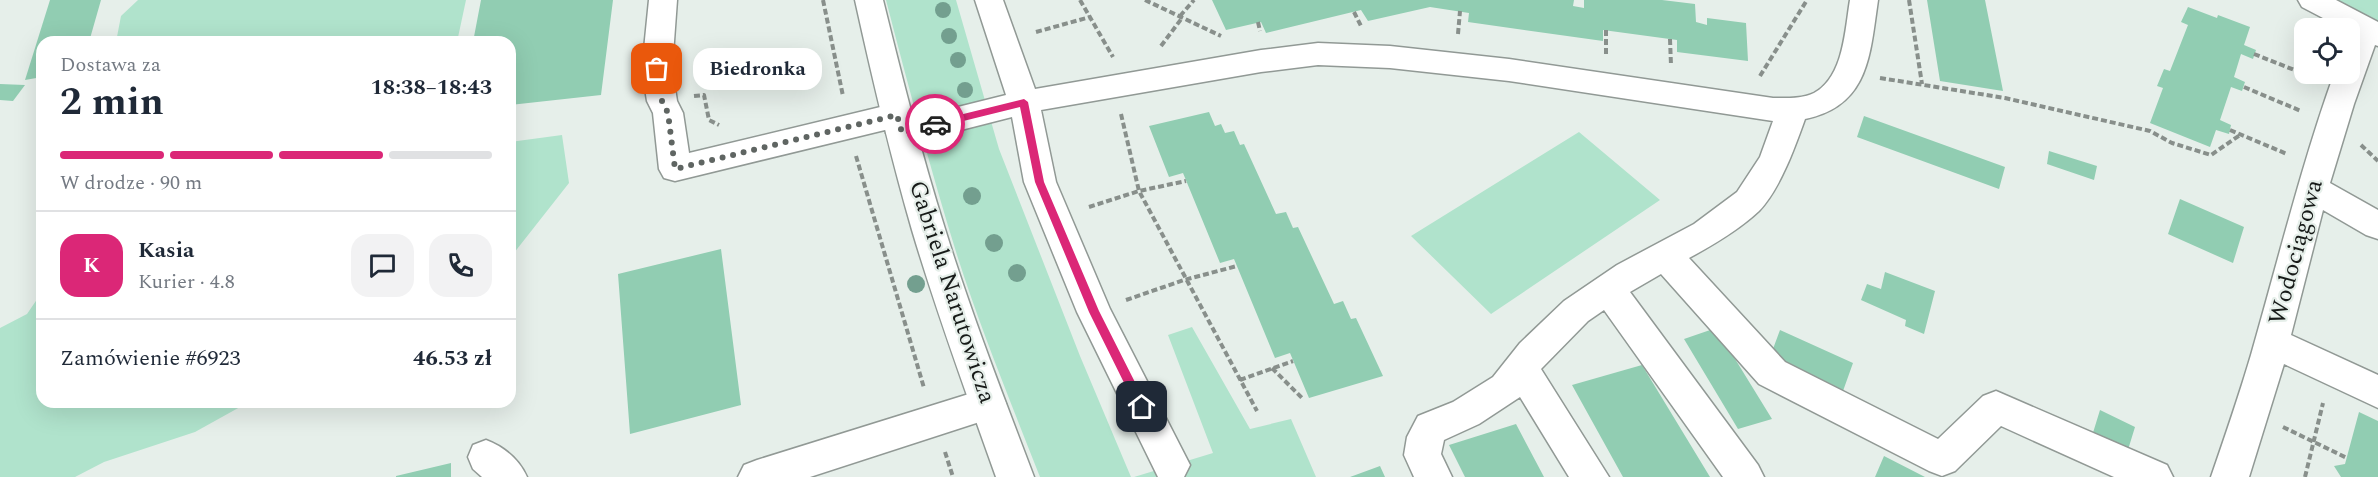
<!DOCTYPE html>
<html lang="pl">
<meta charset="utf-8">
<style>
body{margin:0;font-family:Spectral,serif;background:#f2f2f3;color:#1f2937;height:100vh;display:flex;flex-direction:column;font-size:22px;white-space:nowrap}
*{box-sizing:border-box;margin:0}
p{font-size:20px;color:#747a83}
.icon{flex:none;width:33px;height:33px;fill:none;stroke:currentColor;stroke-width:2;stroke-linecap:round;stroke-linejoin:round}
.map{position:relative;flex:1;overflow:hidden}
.sheet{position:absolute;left:36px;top:36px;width:480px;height:372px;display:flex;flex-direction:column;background:#fff;border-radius:18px;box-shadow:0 6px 24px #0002}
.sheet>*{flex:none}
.fabs{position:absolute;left:2294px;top:18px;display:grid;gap:12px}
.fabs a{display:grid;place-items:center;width:66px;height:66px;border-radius:12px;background:#fff;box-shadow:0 6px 24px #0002;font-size:30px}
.pin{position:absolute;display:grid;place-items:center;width:51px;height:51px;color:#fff;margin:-26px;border-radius:12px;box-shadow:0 3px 9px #0006}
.courier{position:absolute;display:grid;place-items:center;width:60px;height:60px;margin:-30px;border:4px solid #db2777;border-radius:50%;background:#fff;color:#222;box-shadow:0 2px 8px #0007}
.bubble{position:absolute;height:42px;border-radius:18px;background:#fff;box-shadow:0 6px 24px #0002;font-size:20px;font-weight:700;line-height:42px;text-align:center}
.overview em{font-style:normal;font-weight:700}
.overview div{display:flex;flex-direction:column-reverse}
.overview{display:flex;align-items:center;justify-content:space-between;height:102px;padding:0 24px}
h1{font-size:39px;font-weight:700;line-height:45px}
.bar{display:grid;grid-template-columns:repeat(4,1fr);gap:9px 6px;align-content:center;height:72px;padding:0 24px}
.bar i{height:8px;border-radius:4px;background:#e0e1e3}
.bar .on{background:#db2777}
.bar p{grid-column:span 4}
.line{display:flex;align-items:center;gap:15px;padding:0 24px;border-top:2px solid #e0e1e3}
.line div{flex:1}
.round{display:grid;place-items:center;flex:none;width:63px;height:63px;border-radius:18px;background:#f2f2f3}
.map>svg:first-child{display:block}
.green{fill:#b0e3cc}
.building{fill:#91cdb2}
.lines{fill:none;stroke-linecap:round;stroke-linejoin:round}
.minor-casing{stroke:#919995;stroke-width:3}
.major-casing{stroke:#919995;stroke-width:3}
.path{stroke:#888f8b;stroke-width:4;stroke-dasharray:6 3;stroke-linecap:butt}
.minor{fill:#fff;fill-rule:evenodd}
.major{fill:#fff;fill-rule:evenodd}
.tree{fill:#739f8f}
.route{fill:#db2777}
.done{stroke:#5f6562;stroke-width:6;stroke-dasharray:0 10.8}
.labels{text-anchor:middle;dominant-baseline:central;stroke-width:4.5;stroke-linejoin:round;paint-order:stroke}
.street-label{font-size:24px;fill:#171a18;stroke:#e6efea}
</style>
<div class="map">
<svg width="2378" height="477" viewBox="0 0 2378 477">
<rect width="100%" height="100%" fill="#e6efea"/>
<path class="green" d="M138 0H466L457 42H116L121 16Z
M886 0H956L999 149 1080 356 1131 477H1040C1011 403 981 330 957 255 931 171 908 85 886 0Z
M2330 0H2378V26Z
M1579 132 1660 200 1491 314 1411 236Z
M562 135 569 183 510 258V142Z
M42 292V402H249L195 432 104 462 75 477H0V328L27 314Z
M1192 327 1250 429 1291 419 1316 477H1134L1213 453 1168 335Z"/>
<path class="building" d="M50 0H101L89 42H42V77L25 80Z
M481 0H613L601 95 510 105V42H473Z
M1212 0H1574L1573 6 1584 8V0H1662L1695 4 1696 22 1707 25V18L1746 23 1748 61 1677 52V40L1603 30V41L1468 22 1469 13 1430 7 1368 21 1361 10 1266 33 1261 22 1226 30Z
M1927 0H1985L2003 91 1940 81Z
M2188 7 2217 18 2218 15 2250 27 2244 45 2256 50 2253 59 2241 54 2234 77 2245 82 2242 91 2231 87 2220 120 2231 125 2229 134 2216 130 2210 147 2150 123 2163 88 2157 86 2164 69 2170 71 2188 25 2181 22Z
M0 84 25 85 13 101 0 100Z
M1209 112 1215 126 1221 124 1225 133 1234 131 1240 145 1244 144 1276 214 1286 212 1293 228 1298 227 1334 304 1343 301 1351 319 1356 318 1383 376 1309 398 1290 353 1275 358 1234 259 1220 263 1183 173 1169 177 1149 126Z
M1864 116 2005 167 1999 189 1857 137Z
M2049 151 2097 166 2094 180 2047 164Z
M2180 199 2244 227 2233 263 2168 234Z
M721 249 741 405 630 434 618 274Z
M1885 272 1935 291 1924 334 1905 326 1906 320 1861 300 1867 284 1881 289Z
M1716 328 1772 419 1738 429 1684 339Z
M1780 330 1853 363 1843 391 1770 357Z
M1642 365 1710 477H1623L1572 385Z
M2100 410 2135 427 2127 453 2092 436Z
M2359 412 2378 421V477H2341L2334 466 2345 464Z
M1516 424 1544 477H1465L1449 445Z
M1884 456 1925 477H1875Z
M451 463V477H396V476Z
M1380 466 1385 477H1350Z"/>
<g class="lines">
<defs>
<path id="minor" d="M649 0H677L672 69 677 101 683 113 689 153 897 103 908 107 912 115 910 119 1006 95 975 0H1003L1035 89 1261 50 1318 43 1390 46 1509 59 1773 98C1785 98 1802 99 1814 93 1844 77 1845 29 1850 0H1878C1870 55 1869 106 1805 119 1795 147 1780 189 1759 211 1739 230 1713 245 1689 258L1785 362 1938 439 1983 396 1996 391 2167 465 2173 477H2114L2001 426 1955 471 1942 476 1929 471 1759 384 1661 274 1630 292 1758 465 1764 477H1723L1604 310 1588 321 1541 369 1609 477H1569L1520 397 1479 424 1444 440 1441 454 1452 477H1414L1404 455 1407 437 1418 416 1453 402 1493 377 1520 343 1564 301 1617 265 1694 224 1737 192 1760 157 1773 121 1509 81 1390 68 1318 65 1261 72 1041 110 1056 182 1110 309 1190 465 1184 477H1158L1077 312 1024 182 1012 117 902 145 891 141 886 133 889 129 675 181 664 178 659 169 653 113 647 101 642 69Z
M2298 0H2336L2378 22V46L2375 45 2354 104 2330 183 2378 210V239L2366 235 2323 210 2291 335 2378 375V408L2284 364 2249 477H2211C2225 436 2239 396 2251 355 2278 261 2301 166 2334 74H2349V28H2342L2302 7Z
M988 388 1001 393 1006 404 1001 415 810 477H738L744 465 757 460Z
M486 440C504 447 519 459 527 477H482L473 469 468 457 473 445Z"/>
<path id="major" d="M855 0H883C902 77 921 153 945 229 971 313 1003 395 1034 477H996C967 395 937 314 912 230 890 154 872 77 855 0Z"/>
</defs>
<use href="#minor" class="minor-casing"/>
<use href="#major" class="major-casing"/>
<path class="path" d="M823 0 843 96
M1080 0 1113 57
M1145 0 1221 36
M1909 0 1922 84
M1354 12 1361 26
M1180 16 1194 0
M1258 22 1260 31
M1606 30V55
M1036 32 1090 17
M1458 34 1460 11
M1670 39 1671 65
M1161 46 1182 18
M2254 54 2312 77
M1760 76 1807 0
M1880 78 2005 98 2150 131 2172 143 2211 155 2240 135
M2244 87 2301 111
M694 96 704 95 709 120 719 125
M1121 114 1139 191 1257 411
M2230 130 2287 154
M2361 145 2378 161
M856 156 924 388
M1089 207 1139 191 1186 181
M1126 300 1184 280 1237 266
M1272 368 1303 399
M1240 380 1293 361
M2283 427 2347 458
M945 452 953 477
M2305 477 2323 403"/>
<use href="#minor" class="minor"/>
<use href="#major" class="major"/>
</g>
<g class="tree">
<circle cx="943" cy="10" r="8"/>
<circle cx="949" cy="36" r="8"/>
<circle cx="958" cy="60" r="8"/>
<circle cx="965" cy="90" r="8"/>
<circle cx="972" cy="196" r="9"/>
<circle cx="994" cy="243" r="9"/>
<circle cx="1017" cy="273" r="9"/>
<circle cx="916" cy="284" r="9"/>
</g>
<path class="route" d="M1024 99 1028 102 1044 182 1099 311 1146 404V411H1138L1089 312 1035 182 1020 107 935 128 931 124 935 121Z"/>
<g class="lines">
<path class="done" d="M657 69 662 101 668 113 675 169 897 115 902 133 935 124"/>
</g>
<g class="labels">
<g class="street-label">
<text transform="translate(2296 252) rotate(-75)">Wodociągowa</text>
<text transform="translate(952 292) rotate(72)">Gabriela Narutowicza</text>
</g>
</g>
</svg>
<div class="fabs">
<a><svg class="icon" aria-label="locate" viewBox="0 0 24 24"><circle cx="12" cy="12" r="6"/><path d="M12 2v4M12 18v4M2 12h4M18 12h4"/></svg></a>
</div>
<div class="pin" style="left:657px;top:69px;background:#ea580c"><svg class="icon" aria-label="bag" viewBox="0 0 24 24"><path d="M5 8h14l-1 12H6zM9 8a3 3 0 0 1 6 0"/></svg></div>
<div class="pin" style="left:1142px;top:407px;background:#1f2937"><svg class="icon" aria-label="home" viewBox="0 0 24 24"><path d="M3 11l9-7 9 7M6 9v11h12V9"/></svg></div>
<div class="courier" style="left:935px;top:124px"><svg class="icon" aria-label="car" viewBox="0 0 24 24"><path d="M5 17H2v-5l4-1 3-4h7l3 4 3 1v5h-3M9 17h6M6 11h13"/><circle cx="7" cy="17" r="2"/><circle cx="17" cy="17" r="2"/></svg></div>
<div class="bubble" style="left:693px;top:48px;width:129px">Biedronka</div>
<section class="sheet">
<div class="overview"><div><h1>2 min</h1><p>Dostawa za</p></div><em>18:38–18:43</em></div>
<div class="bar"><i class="on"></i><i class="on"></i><i class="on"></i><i></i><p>W drodze · 90 m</p></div>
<div class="line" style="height:108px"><b class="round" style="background:#db2777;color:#fff">K</b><div><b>Kasia</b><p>Kurier · 4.8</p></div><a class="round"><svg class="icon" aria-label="chat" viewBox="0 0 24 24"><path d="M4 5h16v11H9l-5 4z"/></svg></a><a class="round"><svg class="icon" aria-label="phone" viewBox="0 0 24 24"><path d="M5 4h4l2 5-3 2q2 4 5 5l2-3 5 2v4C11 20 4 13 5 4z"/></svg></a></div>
<div class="line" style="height:78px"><div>Zamówienie #6923</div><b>46.53 zł</b></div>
</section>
</div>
